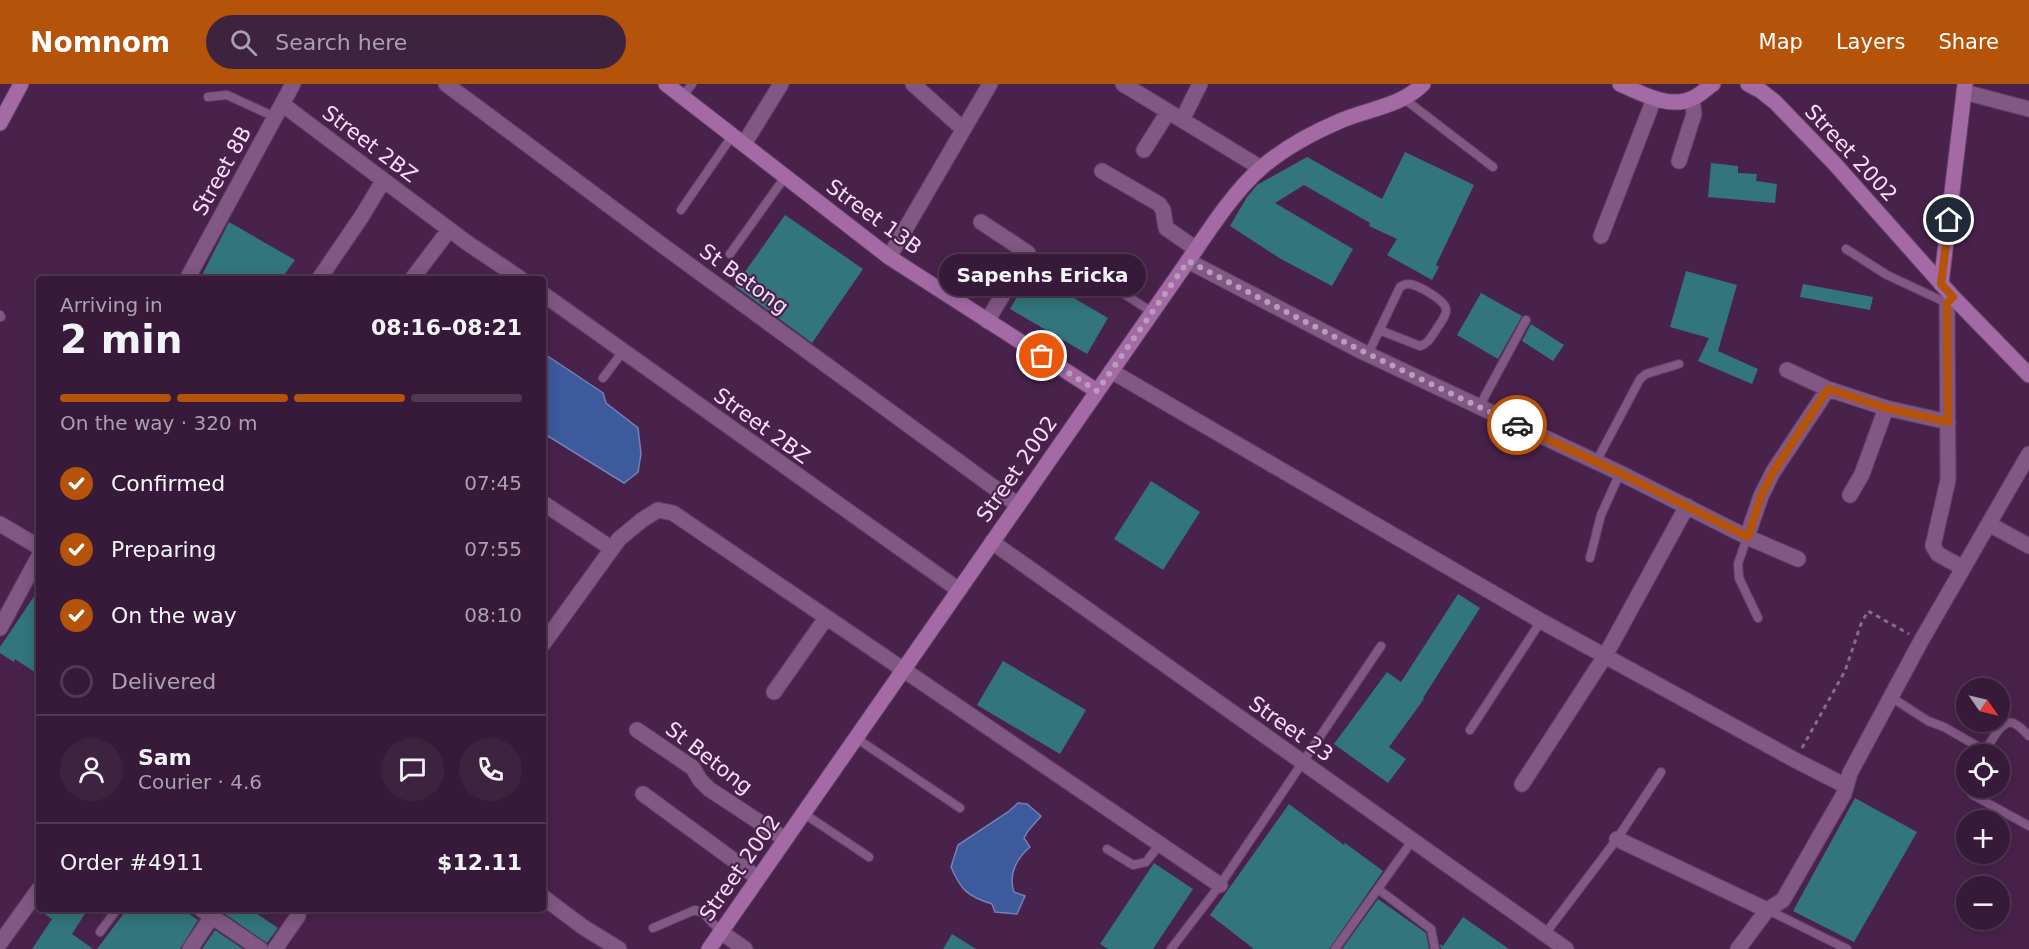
<!DOCTYPE html>
<meta charset="utf-8">
<style>
body{margin:0;font-family:"DejaVu Sans",sans-serif;background:#3e2341;color:#f1f3f6;height:100vh;display:flex;flex-direction:column;font-size:22px;white-space:nowrap}
*{box-sizing:border-box;margin:0}
p{font-size:20px;color:#aaa1ae}
.icon{flex:none;width:33px;height:33px;fill:none;stroke:currentColor;stroke-width:2;stroke-linecap:round;stroke-linejoin:round}
.map{position:relative;flex:1;overflow:hidden}
.sheet{position:absolute;left:36px;top:192px;width:510px;height:636px;display:flex;flex-direction:column;background:#371a39;border-radius:6px;box-shadow:0 3px 15px #0003,0 0 0 2px #513853}
.sheet>*{flex:none}
.needle{width:39px;rotate:124deg}
.controls{position:absolute;left:1956px;top:594px;display:grid;gap:12px}
.controls a{display:grid;place-items:center;width:54px;height:54px;border-radius:50%;background:#371a39;box-shadow:0 3px 15px #0003,0 0 0 2px #513853;font-size:30px}
.pin{position:absolute;display:grid;place-items:center;width:51px;height:51px;color:#fff;margin:-26px;border:3px solid #fff;border-radius:50%;box-shadow:0 2px 6px #0007}
.courier{position:absolute;display:grid;place-items:center;width:60px;height:60px;margin:-30px;border:4px solid #b45309;border-radius:50%;background:#fff;color:#222;box-shadow:0 2px 8px #0007}
.bubble{position:absolute;height:42px;border-radius:21px;background:#371a39;box-shadow:0 3px 15px #0003,0 0 0 2px #513853;font-size:20px;font-weight:600;line-height:42px;text-align:center}
.summary em{font-style:normal;font-weight:600}
.summary div{display:flex;flex-direction:column-reverse}
.summary{display:flex;align-items:center;justify-content:space-between;height:102px;padding:0 24px}
h1{font-size:39px;font-weight:600;line-height:45px}
.bar{display:grid;grid-template-columns:repeat(4,1fr);gap:9px 6px;align-content:center;height:72px;padding:0 24px}
.bar i{height:8px;border-radius:4px;background:#513853}
.bar .current{background:#b45309}
.bar p{grid-column:span 4}
.line{display:flex;align-items:center;gap:15px;padding:0 24px;border-top:2px solid #513853}
.line div{flex:1}
.round{display:grid;place-items:center;flex:none;width:63px;height:63px;border-radius:32px;background:#3e2341}
ol{padding:0 24px;list-style:none}
li{display:flex;align-items:center;gap:18px;height:66px}
li p{margin-inline-start:auto}
li .icon{padding:6px;border-radius:50%;background:#b45309;color:#fff;stroke-width:4}
li:last-child{color:#aaa1ae}
li i{width:33px;height:33px;border:3px solid #513853;border-radius:50%}
header{display:flex;align-items:center;gap:36px;box-sizing:border-box;height:84px;padding:0 30px;background:#b45309;color:#fff}
header strong{font-size:28px}
nav{display:flex;gap:33px;margin-inline-start:auto;font-size:21px}
.search{width:420px;height:54px;background:#3e2341;display:flex;align-items:center;gap:15px;box-sizing:border-box;padding:0 21px;border-radius:33px;color:#aaa1ae;font-size:22px}
.map>svg:first-child{display:block}
.water{fill:#3d5a9c;stroke:#7481b7;stroke-width:1.5}
.building{fill:#32757c}
.lines{fill:none;stroke-linecap:round;stroke-linejoin:round}
.lane-casing{stroke:#623f64;stroke-width:10}
.street-casing{stroke:#623f64;stroke-width:17}
.secondary-casing{stroke:#623f64;stroke-width:17}
.path{stroke:#8b698d;stroke-width:3;stroke-dasharray:4.5 4.5;stroke-linecap:butt}
.lane{stroke:#815784;stroke-width:8}
.street{stroke:#815784;stroke-width:15}
.secondary{stroke:#a36aa6;stroke-width:15}
.done{stroke:#b99cbb;stroke-width:6;stroke-dasharray:0 10.8}
.route{stroke:#b45309;stroke-width:8}
.labels{text-anchor:middle;dominant-baseline:central;stroke-width:4.5;stroke-linejoin:round;paint-order:stroke}
.street-label{font-size:21px;fill:#f6ddf7;stroke:#49224c}
</style>
<header>
<strong>Nomnom</strong>
<div class="search"><svg class="icon" aria-label="search" viewBox="0 0 24 24"><circle cx="10" cy="10" r="6"/><path d="M15 15l6 6"/></svg>Search here</div>
<nav><a>Map</a><a>Layers</a><a>Share</a></nav>
</header>
<div class="map">
<svg width="2029" height="865" viewBox="0 0 2029 865">
<rect width="100%" height="100%" fill="#49224c"/>
<path class="water" d="M543 269 603 309 606 319 638 344 641 370 638 388 624 399 543 349Z
M1018 719 1027 720 1041 732 1028 747 1024 754 1030 763C1016 775 1008 791 1014 808L1025 812 1017 830 995 828 992 820C967 812 961 806 951 783L958 761 1008 728Z"/>
<path class="building" d="M1405 68 1474 101 1436 181 1439 183 1432 196 1387 171 1397 155 1369 142 1370 139 1304 101 1275 119 1353 165 1332 202 1281 175 1230 142 1247 113 1257 101 1307 73 1382 115Z
M1711 79 1738 82V89L1757 90 1756 97 1777 100 1775 119 1708 113Z
M785 131 863 185 812 259 735 202Z
M229 138 295 176 281 195H200Z
M1686 187 1737 201 1718 267 1758 285 1752 300 1698 277 1709 254 1670 243Z
M1031 189 1108 234 1087 270 1010 225Z
M1803 200 1873 213 1870 226 1800 213Z
M1481 209 1522 232 1498 275 1457 251Z
M1531 240 1564 261 1553 277 1522 257Z
M1151 397 1200 428 1163 486 1114 455Z
M39 505V591L15 575 14 578 0 569V563Z
M1458 510 1480 524 1423 614 1424 615 1389 663 1406 675 1388 699 1334 660 1387 588 1401 598Z
M1003 577 1086 626 1060 670 977 621Z
M1855 714 1917 748 1854 858 1793 827Z
M1289 720 1344 761 1345 759 1383 787 1329 865H1254L1210 831Z
M1154 779 1193 805 1153 865H1108L1100 860Z
M1378 815 1426 849 1429 865H1342Z
M37 825H88L72 850 93 865H32L52 835Z
M127 825H182L198 836 180 865H97Z
M227 825H250L278 844 267 859 225 830Z
M1463 833 1509 865H1441L1440 860 1443 862Z
M215 846 243 865H202Z
M952 850 976 865H943Z"/>
<g class="lines">
<defs>
<path id="lane" d="M208 13 227 11 275 33
M682 13 692 0
M1403 14 1493 83
M681 126 732 52
M1846 165 1887 191 1947 219
M730 170 785 93
M1107 199 1152 228
M0 231 1 233
M1368 270 1400 203C1403 201 1404 200 1408 200 1417 200 1445 216 1446 225 1447 232 1439 240 1436 246 1431 253 1428 260 1420 262L1379 246
M603 294 624 266
M1479 323 1526 236
M1596 378 1640 295 1646 290 1679 280
M1747 453 1738 480 1739 494 1758 534
M1590 474 1601 431 1620 389
M1891 613 1928 637 1944 643 1986 667
M1470 646 1541 537
M856 654 960 724
M1984 670C1989 662 2000 635 2013 639 2019 641 2025 648 2029 652
M1967 704 1973 711 2029 742
M803 729 869 773
M1107 765 1133 781 1146 778 1160 760
M1378 805 1431 845 1435 865
M1768 826 1847 865
M653 844 695 826 703 829 721 848
M100 848 117 825
M1545 850 1617 755 1661 688
M1171 865 1220 801 1381 562
M1335 865 1412 757"/>
<path id="street" d="M446 0 666 164 1018 421
M913 0 963 45
M1123 0 1261 84
M1964 8 2029 25
M282 20 466 158 521 195
M1182 36 1200 0
M744 60 781 0
M1144 66 1168 28
M1679 77 1694 30 1692 15
M1102 87 1159 120 1163 126 1166 144 1196 165
M981 138 1028 169 987 237
M1601 152 1654 15
M889 173 990 0
M1188 177 1361 267 1620 389 1747 453 1798 475
M187 195 293 0
M319 195 362 132 383 97
M412 195 449 146
M543 210 959 506
M1953 213 1947 219 1948 396 1933 462 1938 470 1963 484
M1787 286 1828 305 1886 324 1948 338
M1111 287 1541 537 1795 676 1846 702
M1850 411 1862 390 1886 324
M543 419 611 464
M0 440 39 463
M1989 440 2029 462
M1747 453 1761 412 1773 388 1828 305
M992 458 1566 865
M0 544 39 472
M543 560 619 455 642 436 658 426 673 429 1220 801
M774 608 826 534
M637 646 693 684 700 696 709 705 785 755
M1522 700 1605 572 1687 422
M643 710 758 794
M1617 755 1767 826
M543 813 583 843 619 865
M201 825 260 865
M721 848 745 865
M0 859 39 805
M190 865 217 825
M275 865 298 832
M1738 865 1767 826 1783 816 1844 710 1850 689 1921 557 2029 370"/>
<path id="secondary" d="M666 0 889 173 1097 307
M1620 0C1641 9 1670 26 1693 14 1701 11 1706 4 1713 0
M1748 0 1761 7 1775 18 1834 79 1953 213 2029 291
M0 39 21 0
M1941 200 1965 0
M709 865 1188 177C1208 148 1234 107 1261 84 1284 64 1312 49 1340 37 1367 25 1402 22 1423 0"/>
</defs>
<use href="#lane" class="lane-casing"/>
<use href="#street" class="street-casing"/>
<use href="#secondary" class="secondary-casing"/>
<path class="path" d="M1802 664 1845 587 1861 540 1868 527 1909 550"/>
<use href="#lane" class="lane"/>
<use href="#street" class="street"/>
<use href="#secondary" class="secondary"/>
</g>
<g class="lines">
<path class="done" d="M1042 272 1097 307 1188 177 1362 267 1517 341"/>
<path class="route" d="M1517 341 1620 389 1748 453 1761 412 1773 388 1828 305 1886 324 1948 338 1947 219 1953 213 1941 200 1949 136"/>
</g>
<g class="labels">
<g class="street-label">
<text transform="translate(370 60) rotate(37)">Street 2BZ</text>
<text transform="translate(1851 69) rotate(47)">Street 2002</text>
<text transform="translate(222 87) rotate(-61)">Street 8B</text>
<text transform="translate(874 133) rotate(36)">Street 13B</text>
<text transform="translate(744 195) rotate(36)">St Betong</text>
<text transform="translate(762 342) rotate(36)">Street 2BZ</text>
<text transform="translate(1017 385) rotate(-55)">Street 2002</text>
<text transform="translate(1291 645) rotate(35)">Street 23</text>
<text transform="translate(709 674) rotate(38)">St Betong</text>
<text transform="translate(740 784) rotate(-55)">Street 2002</text>
</g>
</g>
</svg>
<div class="controls">
<a><svg class="needle" viewBox="-14 -14 28 28"><path d="M0-13l5 13h-10z" fill="#e53935"/><path d="M0 13l5-13h-10z" fill="#aaa1ae"/></svg></a>
<a><svg class="icon" aria-label="locate" viewBox="0 0 24 24"><circle cx="12" cy="12" r="6"/><path d="M12 2v4M12 18v4M2 12h4M18 12h4"/></svg></a>
<a>+</a>
<a>−</a>
</div>
<div class="pin" style="left:1042px;top:272px;background:#ea580c"><svg class="icon" aria-label="bag" viewBox="0 0 24 24"><path d="M5 8h14l-1 12H6zM9 8a3 3 0 0 1 6 0"/></svg></div>
<div class="pin" style="left:1949px;top:136px;background:#1f2937"><svg class="icon" aria-label="home" viewBox="0 0 24 24"><path d="M3 11l9-7 9 7M6 9v11h12V9"/></svg></div>
<div class="courier" style="left:1517px;top:341px"><svg class="icon" aria-label="car" viewBox="0 0 24 24"><path d="M5 17H2v-5l4-1 3-4h7l3 4 3 1v5h-3M9 17h6M6 11h13"/><circle cx="7" cy="17" r="2"/><circle cx="17" cy="17" r="2"/></svg></div>
<div class="bubble" style="left:939px;top:170px;width:207px">Sapenhs Ericka</div>
<section class="sheet">
<div class="summary"><div><h1>2 min</h1><p>Arriving in</p></div><em>08:16–08:21</em></div>
<div class="bar"><i class="current"></i><i class="current"></i><i class="current"></i><i></i><p>On the way · 320 m</p></div>
<ol>
<li><svg class="icon" aria-label="check" viewBox="0 0 24 24"><path d="M5 12l5 5 9-10"/></svg>Confirmed<p>07:45</p></li>
<li><svg class="icon" aria-label="check" viewBox="0 0 24 24"><path d="M5 12l5 5 9-10"/></svg>Preparing<p>07:55</p></li>
<li><svg class="icon" aria-label="check" viewBox="0 0 24 24"><path d="M5 12l5 5 9-10"/></svg>On the way<p>08:10</p></li>
<li><i></i>Delivered</li>
</ol>
<div class="line" style="height:108px"><a class="round"><svg class="icon" aria-label="person" viewBox="0 0 24 24"><circle cx="12" cy="8" r="4"/><path d="M4 21q1-7 8-7t8 7"/></svg></a><div><b>Sam</b><p>Courier · 4.6</p></div><a class="round"><svg class="icon" aria-label="chat" viewBox="0 0 24 24"><path d="M4 5h16v11H9l-5 4z"/></svg></a><a class="round"><svg class="icon" aria-label="phone" viewBox="0 0 24 24"><path d="M5 4h4l2 5-3 2q2 4 5 5l2-3 5 2v4C11 20 4 13 5 4z"/></svg></a></div>
<div class="line" style="height:78px"><div>Order #4911</div><b>$12.11</b></div>
</section>
</div>
